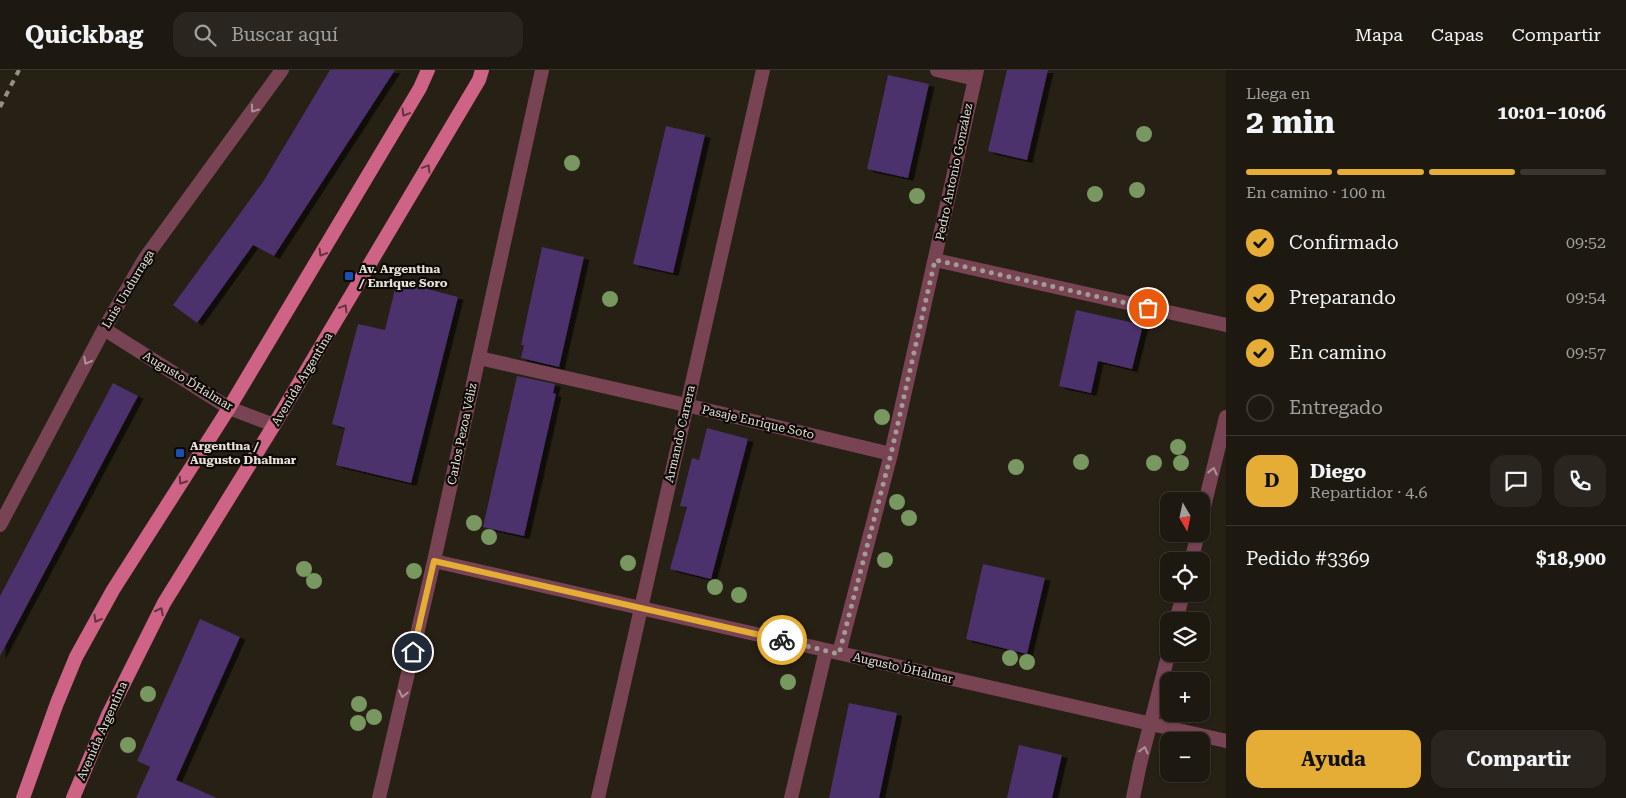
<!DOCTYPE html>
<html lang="es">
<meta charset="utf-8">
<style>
body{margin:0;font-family:"Roboto Serif",serif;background:#2a251e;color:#f1f3f6;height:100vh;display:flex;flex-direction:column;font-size:19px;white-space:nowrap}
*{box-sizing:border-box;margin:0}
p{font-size:16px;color:#a0a09f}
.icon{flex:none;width:28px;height:28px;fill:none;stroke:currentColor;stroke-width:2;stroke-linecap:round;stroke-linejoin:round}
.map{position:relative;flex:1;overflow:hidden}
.drawer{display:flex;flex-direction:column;background:#1d1810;width:400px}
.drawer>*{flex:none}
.needle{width:32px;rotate:171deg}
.controls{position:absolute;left:1160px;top:422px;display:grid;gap:10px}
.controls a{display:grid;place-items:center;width:50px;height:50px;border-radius:10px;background:#1d1810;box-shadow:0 1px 4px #0004,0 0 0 1px #3b3730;font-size:25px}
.pin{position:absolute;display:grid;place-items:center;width:42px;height:42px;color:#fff;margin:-21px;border:2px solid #fff;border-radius:50%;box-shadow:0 1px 5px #0007}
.courier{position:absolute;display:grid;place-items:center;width:50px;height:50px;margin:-25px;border:4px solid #e5ad35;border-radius:50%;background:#fff;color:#222;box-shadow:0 1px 6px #0007}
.head em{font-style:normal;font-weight:700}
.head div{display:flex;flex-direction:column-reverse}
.head{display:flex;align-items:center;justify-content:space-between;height:85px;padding:0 20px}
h1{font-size:32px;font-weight:700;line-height:38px}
.bar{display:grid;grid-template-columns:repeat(4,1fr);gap:8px 5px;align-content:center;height:60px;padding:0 20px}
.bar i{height:6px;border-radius:4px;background:#3b3730}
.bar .on{background:#e5ad35}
.bar p{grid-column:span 4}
.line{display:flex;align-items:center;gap:12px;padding:0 20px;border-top:1px solid #3b3730}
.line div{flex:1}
.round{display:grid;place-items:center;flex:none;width:52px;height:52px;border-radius:15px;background:#2a251e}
ol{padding:0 20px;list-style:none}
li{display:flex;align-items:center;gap:15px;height:55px}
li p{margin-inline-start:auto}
li .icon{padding:5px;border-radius:50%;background:#e5ad35;color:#111;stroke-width:4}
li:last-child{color:#a0a09f}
li i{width:28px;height:28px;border:2px solid #3b3730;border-radius:50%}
.button{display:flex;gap:10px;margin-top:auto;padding:10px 20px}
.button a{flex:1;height:58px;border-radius:15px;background:#e5ad35;color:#111;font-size:20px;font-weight:700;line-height:58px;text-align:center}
.button a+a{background:#2a251e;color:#f1f3f6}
header{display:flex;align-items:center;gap:30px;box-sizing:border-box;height:70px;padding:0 25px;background:#1d1810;border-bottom:1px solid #3b3730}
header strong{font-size:24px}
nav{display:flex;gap:28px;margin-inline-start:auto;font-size:18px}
.search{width:350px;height:45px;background:#2a251e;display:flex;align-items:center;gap:12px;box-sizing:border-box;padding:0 18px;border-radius:15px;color:#a0a09f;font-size:19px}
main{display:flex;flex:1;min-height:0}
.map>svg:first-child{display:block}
.building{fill:#4b306c;filter:url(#shadow)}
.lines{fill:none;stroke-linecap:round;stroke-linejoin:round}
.minor{stroke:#784453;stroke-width:14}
.primary{stroke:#ce6385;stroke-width:14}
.rail{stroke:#969187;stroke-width:4;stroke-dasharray:6 6;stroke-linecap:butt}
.tree{fill:#789761}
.oneway{stroke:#ae9296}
.oneway2{stroke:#64323f}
.done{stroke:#a29d94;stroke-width:5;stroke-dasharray:0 9}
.route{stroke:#e5ad35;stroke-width:6}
.transit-dot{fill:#1a4fb4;stroke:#0d0a06;stroke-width:2}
.labels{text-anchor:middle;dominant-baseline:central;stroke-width:4.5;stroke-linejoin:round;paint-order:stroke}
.street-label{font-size:12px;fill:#e5e0d8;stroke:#0d0a06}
.poi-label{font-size:12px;font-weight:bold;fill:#e5e0d8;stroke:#0d0a06;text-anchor:start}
</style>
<header>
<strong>Quickbag</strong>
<div class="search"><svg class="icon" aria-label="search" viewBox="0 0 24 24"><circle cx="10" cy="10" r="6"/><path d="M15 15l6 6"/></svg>Buscar aquí</div>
<nav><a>Mapa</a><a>Capas</a><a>Compartir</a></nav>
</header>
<main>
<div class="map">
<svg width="1226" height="728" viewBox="0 0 1226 728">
<defs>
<filter id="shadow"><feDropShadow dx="5.5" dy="3" stdDeviation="0" flood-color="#0009"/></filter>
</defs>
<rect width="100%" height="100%" fill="#272015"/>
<path class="building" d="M330 0H395L274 186 253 175 197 253 173 235 263 112Z
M1007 0H1048L1027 90 988 81Z
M888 5 929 14 908 108 867 99Z
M666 56 705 65 673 203 633 194Z
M542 177 584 187 559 297 521 288 524 275H521Z
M397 211 458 227 411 413 336 395 345 358 332 354 358 254 385 260Z
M1076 240 1143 255 1132 299 1098 291 1091 323 1059 316Z
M517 306 555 314 553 323 556 324 524 466 483 457Z
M113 313 138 326 0 586V526Z
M707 358 748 369 711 509 670 499 687 437 680 436 692 388 699 390Z
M983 494 1045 508 1027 584 966 569Z
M200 549 240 567 176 710 217 728H136L150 697 137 691Z
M849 633 897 643 879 728H829Z
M1019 675 1062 685 1052 728H1007Z"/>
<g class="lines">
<path class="minor" d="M937 0 975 9
M935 190 1226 255
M104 259 229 338 274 355
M479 288 686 335 891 384
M1201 449 1226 347
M0 455 104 259 145 188 282 0
M434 491 1226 671
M1191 491 1198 464
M1176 551 1183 524
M839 583 891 384 977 0
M379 728 434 491 542 0
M598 728 763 0
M791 728 826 580
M1133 728 1140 694 1169 582"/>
<path class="primary" d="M23 728 57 633 76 587 113 520 229 338 420 18 428 0
M73 728 108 645 164 533 274 355 479 10 482 0"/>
<path class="rail" d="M0 37 19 0"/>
</g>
<g class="tree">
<circle cx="1144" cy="64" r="8"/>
<circle cx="572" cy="93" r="8"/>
<circle cx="1137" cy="120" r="8"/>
<circle cx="1095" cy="124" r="8"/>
<circle cx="917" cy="126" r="8"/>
<circle cx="610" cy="229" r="8"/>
<circle cx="882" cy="347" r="8"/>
<circle cx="1178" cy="377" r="8"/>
<circle cx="1081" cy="392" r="8"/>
<circle cx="1154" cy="393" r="8"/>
<circle cx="1181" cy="393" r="8"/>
<circle cx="1016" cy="397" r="8"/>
<circle cx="897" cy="432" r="8"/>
<circle cx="909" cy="448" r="8"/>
<circle cx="474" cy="453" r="8"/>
<circle cx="489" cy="467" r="8"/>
<circle cx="885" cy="490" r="8"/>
<circle cx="628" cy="493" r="8"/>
<circle cx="304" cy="499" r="8"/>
<circle cx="414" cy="501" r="8"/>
<circle cx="314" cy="511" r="8"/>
<circle cx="715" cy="517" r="8"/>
<circle cx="739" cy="525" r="8"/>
<circle cx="1010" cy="588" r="8"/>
<circle cx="1027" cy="592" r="8"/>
<circle cx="788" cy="612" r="8"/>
<circle cx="148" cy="624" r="8"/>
<circle cx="359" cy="634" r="8"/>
<circle cx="374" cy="647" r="8"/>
<circle cx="358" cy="653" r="8"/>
<circle cx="128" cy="675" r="8"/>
</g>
<defs><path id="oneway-chevron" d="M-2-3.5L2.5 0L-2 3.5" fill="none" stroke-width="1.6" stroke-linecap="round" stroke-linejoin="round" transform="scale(1.25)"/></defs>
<g class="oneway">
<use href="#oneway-chevron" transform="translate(254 39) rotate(126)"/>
<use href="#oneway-chevron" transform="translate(87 291) rotate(118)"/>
<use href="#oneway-chevron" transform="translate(1213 401) rotate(-76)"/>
<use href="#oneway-chevron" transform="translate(403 624) rotate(103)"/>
<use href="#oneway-chevron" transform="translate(1144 680) rotate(-76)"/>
</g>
<g class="oneway2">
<use href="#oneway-chevron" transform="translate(405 43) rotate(121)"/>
<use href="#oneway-chevron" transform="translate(427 98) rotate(-59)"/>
<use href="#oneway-chevron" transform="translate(322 183) rotate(121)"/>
<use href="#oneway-chevron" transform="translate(344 238) rotate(-59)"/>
<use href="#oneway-chevron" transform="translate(182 411) rotate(123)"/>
<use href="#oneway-chevron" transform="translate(160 541) rotate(-63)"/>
<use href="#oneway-chevron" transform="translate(97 549) rotate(119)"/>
</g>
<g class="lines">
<path class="done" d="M782 570 839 584 891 384 935 190 1148 238"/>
<path class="route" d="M413 582 434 491 782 570"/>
</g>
<g class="transit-dot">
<rect x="344" y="201" width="10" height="10" rx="2.5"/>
<rect x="175" y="378" width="10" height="10" rx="2.5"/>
</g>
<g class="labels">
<g class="street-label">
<text transform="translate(954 102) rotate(-78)">Pedro Antonio González</text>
<text transform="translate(128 219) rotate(-59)">Luis Undurraga</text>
<text transform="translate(302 309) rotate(-59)">Avenida Argentina</text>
<text transform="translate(188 311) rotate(31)">Augusto D´Halmar</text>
<text transform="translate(758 352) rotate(13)">Pasaje Enrique Soto</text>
<text transform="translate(462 364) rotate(-78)">Carlos Pezoa Véliz</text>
<text transform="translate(680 364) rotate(-77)">Armando Carrera</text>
<text transform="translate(903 598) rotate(13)">Augusto D´Halmar</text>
<text transform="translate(102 661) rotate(-66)">Avenida Argentina</text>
</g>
<g class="poi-label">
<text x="359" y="199">Av. Argentina<tspan x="359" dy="14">/ Enrique Soro</tspan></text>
<text x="190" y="376">Argentina /<tspan x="190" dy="14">Augusto Dhalmar</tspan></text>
</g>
</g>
</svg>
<div class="controls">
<a><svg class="needle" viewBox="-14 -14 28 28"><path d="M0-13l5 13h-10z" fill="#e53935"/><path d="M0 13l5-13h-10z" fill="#a0a09f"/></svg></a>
<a><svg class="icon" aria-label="locate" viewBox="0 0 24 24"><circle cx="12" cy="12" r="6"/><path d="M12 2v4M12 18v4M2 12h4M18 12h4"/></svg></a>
<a><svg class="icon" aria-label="layers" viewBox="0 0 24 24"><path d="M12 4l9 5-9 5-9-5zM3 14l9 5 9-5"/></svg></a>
<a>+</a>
<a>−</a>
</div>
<div class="pin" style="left:1148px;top:238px;background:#ea580c"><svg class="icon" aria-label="bag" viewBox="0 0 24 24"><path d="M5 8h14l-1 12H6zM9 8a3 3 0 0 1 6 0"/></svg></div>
<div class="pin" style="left:413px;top:582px;background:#1f2937"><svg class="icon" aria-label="home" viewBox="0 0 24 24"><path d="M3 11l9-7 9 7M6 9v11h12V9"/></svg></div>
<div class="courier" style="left:782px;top:570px"><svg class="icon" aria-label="bike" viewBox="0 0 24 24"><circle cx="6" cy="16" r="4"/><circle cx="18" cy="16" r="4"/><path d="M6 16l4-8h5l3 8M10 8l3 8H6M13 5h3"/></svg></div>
</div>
<section class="drawer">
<div class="head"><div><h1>2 min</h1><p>Llega en</p></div><em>10:01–10:06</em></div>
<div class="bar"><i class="on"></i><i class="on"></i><i class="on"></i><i></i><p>En camino · 100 m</p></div>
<ol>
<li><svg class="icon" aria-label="check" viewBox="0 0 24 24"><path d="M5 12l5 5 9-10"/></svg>Confirmado<p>09:52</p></li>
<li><svg class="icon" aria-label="check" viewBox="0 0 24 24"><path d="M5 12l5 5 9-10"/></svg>Preparando<p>09:54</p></li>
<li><svg class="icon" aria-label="check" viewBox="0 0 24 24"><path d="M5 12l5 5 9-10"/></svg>En camino<p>09:57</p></li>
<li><i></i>Entregado</li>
</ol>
<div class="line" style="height:90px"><b class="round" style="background:#e5ad35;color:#111">D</b><div><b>Diego</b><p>Repartidor · 4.6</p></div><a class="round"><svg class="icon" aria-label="chat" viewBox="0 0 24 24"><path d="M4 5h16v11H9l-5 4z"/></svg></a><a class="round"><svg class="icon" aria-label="phone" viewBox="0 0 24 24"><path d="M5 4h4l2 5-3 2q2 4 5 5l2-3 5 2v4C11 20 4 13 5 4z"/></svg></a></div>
<div class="line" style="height:65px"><div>Pedido #3369</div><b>$18,900</b></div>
<div class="button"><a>Ayuda</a><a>Compartir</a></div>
</section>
</main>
